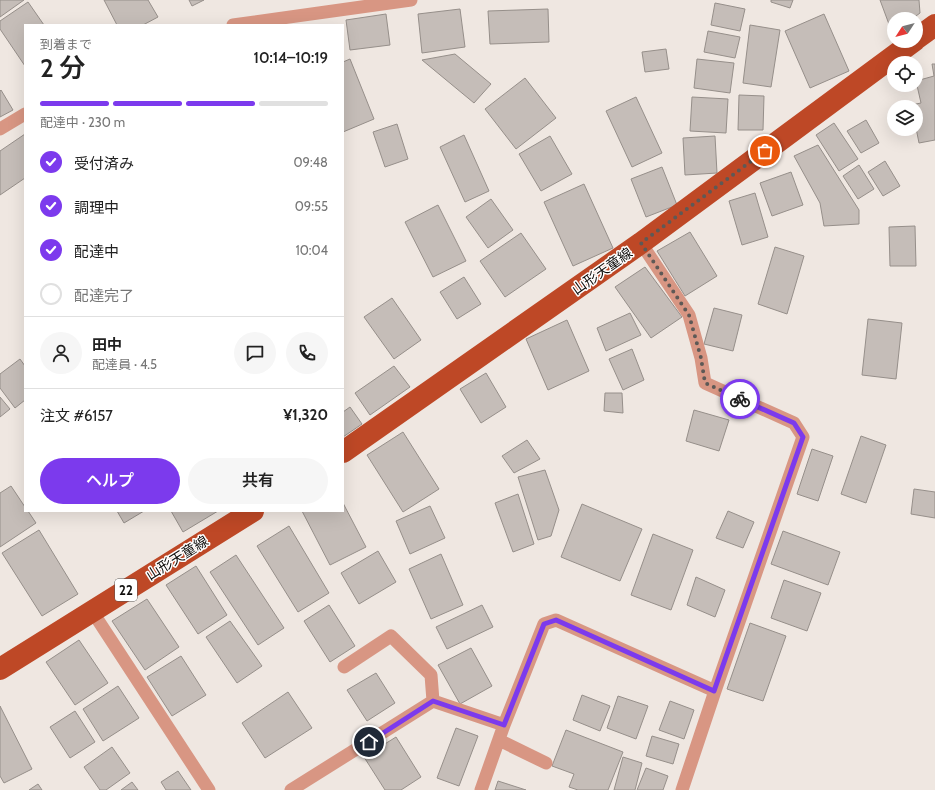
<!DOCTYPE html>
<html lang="ja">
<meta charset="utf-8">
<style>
body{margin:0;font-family:Cabin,"Noto Sans JP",sans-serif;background:#f6f6f6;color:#222;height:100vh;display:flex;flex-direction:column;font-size:15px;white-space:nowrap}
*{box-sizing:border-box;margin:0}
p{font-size:13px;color:#767676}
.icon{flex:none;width:22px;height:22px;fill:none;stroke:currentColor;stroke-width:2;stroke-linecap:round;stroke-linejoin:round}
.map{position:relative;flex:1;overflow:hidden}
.sheet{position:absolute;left:24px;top:24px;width:320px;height:488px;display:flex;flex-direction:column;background:#fff;border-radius:0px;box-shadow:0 4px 16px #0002}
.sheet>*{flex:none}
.needle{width:26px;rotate:234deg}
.buttons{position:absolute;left:887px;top:12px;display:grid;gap:8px}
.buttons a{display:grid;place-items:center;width:36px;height:36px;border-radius:50%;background:#fff;box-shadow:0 4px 16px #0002;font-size:20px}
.pin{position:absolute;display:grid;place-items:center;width:34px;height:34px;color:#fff;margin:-17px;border:2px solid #fff;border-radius:50%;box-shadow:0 1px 4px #0007}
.courier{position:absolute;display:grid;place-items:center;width:40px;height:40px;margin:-20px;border:3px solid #7c3aed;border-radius:50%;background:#fff;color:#222;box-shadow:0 1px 5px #0007}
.headline em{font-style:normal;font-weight:600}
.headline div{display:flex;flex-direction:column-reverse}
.headline{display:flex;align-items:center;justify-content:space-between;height:68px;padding:0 16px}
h1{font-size:26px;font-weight:600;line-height:30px}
.bar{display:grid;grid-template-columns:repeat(4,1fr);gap:6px 4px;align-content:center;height:48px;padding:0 16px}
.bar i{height:5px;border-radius:3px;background:#e0e0e0}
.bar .selected{background:#7c3aed}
.bar p{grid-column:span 4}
.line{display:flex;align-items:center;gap:10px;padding:0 16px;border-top:1px solid #e0e0e0}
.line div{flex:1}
.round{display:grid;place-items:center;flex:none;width:42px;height:42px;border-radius:21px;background:#f6f6f6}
ol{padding:0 16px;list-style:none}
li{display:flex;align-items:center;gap:12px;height:44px}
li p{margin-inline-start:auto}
li .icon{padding:4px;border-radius:50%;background:#7c3aed;color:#fff;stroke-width:4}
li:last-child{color:#767676}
li i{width:22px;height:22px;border:2px solid #e0e0e0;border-radius:50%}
.button{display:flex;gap:8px;margin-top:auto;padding:8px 16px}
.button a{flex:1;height:46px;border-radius:24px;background:#7c3aed;color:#fff;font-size:16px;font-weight:600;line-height:46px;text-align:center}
.button a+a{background:#f6f6f6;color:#222}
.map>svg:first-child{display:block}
.building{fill:#c5bdb8;stroke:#968f8a}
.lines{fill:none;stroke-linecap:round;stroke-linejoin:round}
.service{stroke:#d89683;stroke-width:13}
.primary{stroke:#be4826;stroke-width:22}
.done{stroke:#5d5956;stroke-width:4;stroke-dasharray:0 7.2}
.route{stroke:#7c3aed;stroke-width:5}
.labels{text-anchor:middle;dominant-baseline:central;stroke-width:3;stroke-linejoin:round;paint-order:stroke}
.shield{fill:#fff;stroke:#575654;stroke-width:1}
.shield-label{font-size:13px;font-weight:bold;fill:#0f0d0b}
.street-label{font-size:14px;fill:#0f0d0b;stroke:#fff}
</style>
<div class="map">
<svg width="935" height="790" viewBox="0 0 935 790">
<rect width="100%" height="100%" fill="#efe7e1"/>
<path class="building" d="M0 0H24L0 17Z
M104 0H148L158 17 143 25H117Z
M189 0H204L192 6Z
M771 0H793L790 8 771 2Z
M880 0H919L920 13 912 19H894V33L893 35Z
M28 2 44 25H25V66L0 29V21Z
M715 3 745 9 740 31 711 25Z
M460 9 465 47 422 53 418 14Z
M548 9 549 42 490 44 488 11Z
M386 14 390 45 350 50 346 20Z
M824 14 849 71 810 88 785 31Z
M750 25 780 30 771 87 743 83Z
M708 31 740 37 735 58 704 52Z
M666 49 669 69 645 72 642 52Z
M455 54 491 84 474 103 422 60Z
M350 59 374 119 343 132V62Z
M697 59 734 63 730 93 694 88Z
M932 64H935V140L919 143 916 128V107H911V105L921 103 916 81 934 76Z
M525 78 556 118 516 149 485 109Z
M1 90 13 110 0 117V91Z
M739 95 764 96 763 130H738Z
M636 97 662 153 632 167 606 111Z
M692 97 728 99 726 133 690 131Z
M866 120 879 143 861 153 847 131Z
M834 123 858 159 839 171 816 135Z
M397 124 408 159 385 167 373 132Z
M25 134V178L0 195V151Z
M464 135 489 191 465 202 440 147Z
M550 136 572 174 541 191 519 154Z
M715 136 717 173 685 175 683 138Z
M818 145 859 210V224L824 226 820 203 794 156Z
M885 161 900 186 883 196 868 172Z
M859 165 874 189 858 199 843 176Z
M662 167 677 205 646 217 631 179Z
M791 172 803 205 772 216 760 183Z
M584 184 613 248 573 266 544 202Z
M755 193 768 237 742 245 729 201Z
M491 199 513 230 488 248 466 217Z
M438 205 466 261 433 277 405 222Z
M915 226 916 266H890L889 227Z
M690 232 717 276 685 296 657 251Z
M521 233 546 269 505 297 480 261Z
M775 247 804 256 787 314 758 304Z
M645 267 682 317 651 338 615 287Z
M464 277 481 304 457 319 440 292Z
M392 298 421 340 394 359 364 317Z
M714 308 742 315 733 351 704 344Z
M630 313 641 335 606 351 597 328Z
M868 319 902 323 896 379 862 375Z
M567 320 589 371 548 390 526 339Z
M632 349 644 380 623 390 609 359Z
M20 359 25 366V400L15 408 0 388V374Z
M394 366 410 387 370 415 355 393Z
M486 373 506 407 481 423 460 389Z
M605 393H622L623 413 604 411Z
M0 397 10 409 0 417Z
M350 407 362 424 343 437V412Z
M694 410 729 420 719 451 686 441Z
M403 432 439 489 403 512 367 455Z
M861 436 886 445 866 503 841 494Z
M527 440 540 459 514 473 502 456Z
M812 449 833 456 818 501 797 494Z
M545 470 559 510 551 536 538 540 518 477Z
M11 486 25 507V511H28L36 523 0 547V493Z
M914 489 935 492V518L911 514Z
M518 494 534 544 513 552 495 503Z
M343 503 366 547 330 565 302 511H343Z
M582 504 642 529 620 581 561 557Z
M430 506 445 538 410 554 396 521Z
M117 511H144L124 523Z
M171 511H218L183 532Z
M728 511 754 522 743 548 716 538Z
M289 526 329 593 298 612 257 546Z
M39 530 78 594 42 616 2 553Z
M783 531 840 552 828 585 771 564Z
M653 534 693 550 671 610 631 595Z
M378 551 396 582 359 604 341 573Z
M441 554 463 605 431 619 409 569Z
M236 555 284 628 258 645 210 572Z
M196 566 227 615 198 634 166 585Z
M696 577 725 590 715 617 687 605Z
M784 580 821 593 807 631 771 618Z
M147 599 179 647 145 670 112 621Z
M329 605 355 646 330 662 304 621Z
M482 605 493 627 447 649 436 627Z
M230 621 262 666 237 683 206 637Z
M750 623 786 636 763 701 727 689Z
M79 640 108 683 75 705 46 662Z
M471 648 492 686 460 704 438 665Z
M181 656 206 695 172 716 147 677Z
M376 673 395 703 367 721 347 690Z
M118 686 139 718 103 741 83 709Z
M288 692 312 728 265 758 242 723Z
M582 695 610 706 600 731 573 720Z
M618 696 648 706 636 739 607 728Z
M670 701 694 710 684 739 659 730Z
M0 706 32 769 4 783 0 776Z
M75 711 95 742 70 758 50 727Z
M456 728 478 736 459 786 437 778Z
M566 730 623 752 608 790H578L569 787 574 774 552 766Z
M652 736 679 744 673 764 646 756Z
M396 737 421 777 401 790H385L364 757Z
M112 747 130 773 106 790H100L84 767Z
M623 757 642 763 635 790H614Z
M646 768 668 776 663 790H637Z
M178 771 191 790H166L161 782Z
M498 781 526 790H495Z
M132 782 138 790H121Z
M38 784 42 790H29Z"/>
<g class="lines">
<path class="service" d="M233 25 411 0
M0 129 25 114
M641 243 689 315 701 358 705 383 794 423 803 437 715 691 682 790
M92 611 209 790
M344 667 391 636 431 675 433 701
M499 740 546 763
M291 790 433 701 504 725
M481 790 504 725 544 624 556 620 715 691"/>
<path class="primary" d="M916 39 935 25
M343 452 641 243 914 41
M0 669 253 511"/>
</g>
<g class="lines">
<path class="done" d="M740 399 705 383 701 358 689 315 641 243 765 151"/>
<path class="route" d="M369 742 433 701 504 725 544 624 556 620 714 691 803 437 794 423 740 399"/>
</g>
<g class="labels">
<rect class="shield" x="115" y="579" width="22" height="22" rx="3"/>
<g class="shield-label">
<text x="126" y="590">22</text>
</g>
<g class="street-label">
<text transform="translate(602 271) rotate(-35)">山形天童線</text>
<text transform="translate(177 558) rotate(-32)">山形天童線</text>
</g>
</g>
</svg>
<div class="buttons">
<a><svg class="needle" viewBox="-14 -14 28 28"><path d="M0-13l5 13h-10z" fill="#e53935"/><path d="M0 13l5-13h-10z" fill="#767676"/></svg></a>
<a><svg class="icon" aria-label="locate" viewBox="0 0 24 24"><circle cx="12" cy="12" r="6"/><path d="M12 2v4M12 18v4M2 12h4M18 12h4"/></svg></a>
<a><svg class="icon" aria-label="layers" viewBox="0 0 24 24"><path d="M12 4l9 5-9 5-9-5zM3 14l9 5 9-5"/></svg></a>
</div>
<div class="pin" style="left:765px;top:151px;background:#ea580c"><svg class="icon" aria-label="bag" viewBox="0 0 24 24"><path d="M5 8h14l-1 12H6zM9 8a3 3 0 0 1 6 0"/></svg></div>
<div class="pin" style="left:369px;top:742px;background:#1f2937"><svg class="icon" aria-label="home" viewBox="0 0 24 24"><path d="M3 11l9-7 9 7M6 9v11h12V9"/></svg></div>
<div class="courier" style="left:740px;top:399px"><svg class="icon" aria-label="bike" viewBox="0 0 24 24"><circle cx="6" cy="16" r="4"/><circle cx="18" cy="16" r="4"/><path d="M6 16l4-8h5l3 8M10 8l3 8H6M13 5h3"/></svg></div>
<section class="sheet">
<div class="headline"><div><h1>2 分</h1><p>到着まで</p></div><em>10:14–10:19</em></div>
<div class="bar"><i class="selected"></i><i class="selected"></i><i class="selected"></i><i></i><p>配達中 · 230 m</p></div>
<ol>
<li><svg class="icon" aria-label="check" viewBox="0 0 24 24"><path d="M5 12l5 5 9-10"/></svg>受付済み<p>09:48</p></li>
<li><svg class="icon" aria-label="check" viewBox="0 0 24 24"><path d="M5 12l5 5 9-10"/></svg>調理中<p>09:55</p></li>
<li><svg class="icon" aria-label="check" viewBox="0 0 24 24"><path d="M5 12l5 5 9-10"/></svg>配達中<p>10:04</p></li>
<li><i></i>配達完了</li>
</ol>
<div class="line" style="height:72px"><a class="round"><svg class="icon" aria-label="person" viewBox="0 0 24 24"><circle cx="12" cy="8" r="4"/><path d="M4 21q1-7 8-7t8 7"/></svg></a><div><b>田中</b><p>配達員 · 4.5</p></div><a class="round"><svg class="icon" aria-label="chat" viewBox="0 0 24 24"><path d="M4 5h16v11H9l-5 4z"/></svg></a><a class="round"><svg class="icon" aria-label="phone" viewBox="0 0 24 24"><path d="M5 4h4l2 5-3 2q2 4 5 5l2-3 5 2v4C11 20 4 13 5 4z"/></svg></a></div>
<div class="line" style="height:52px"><div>注文 #6157</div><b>¥1,320</b></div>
<div class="button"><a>ヘルプ</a><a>共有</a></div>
</section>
</div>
